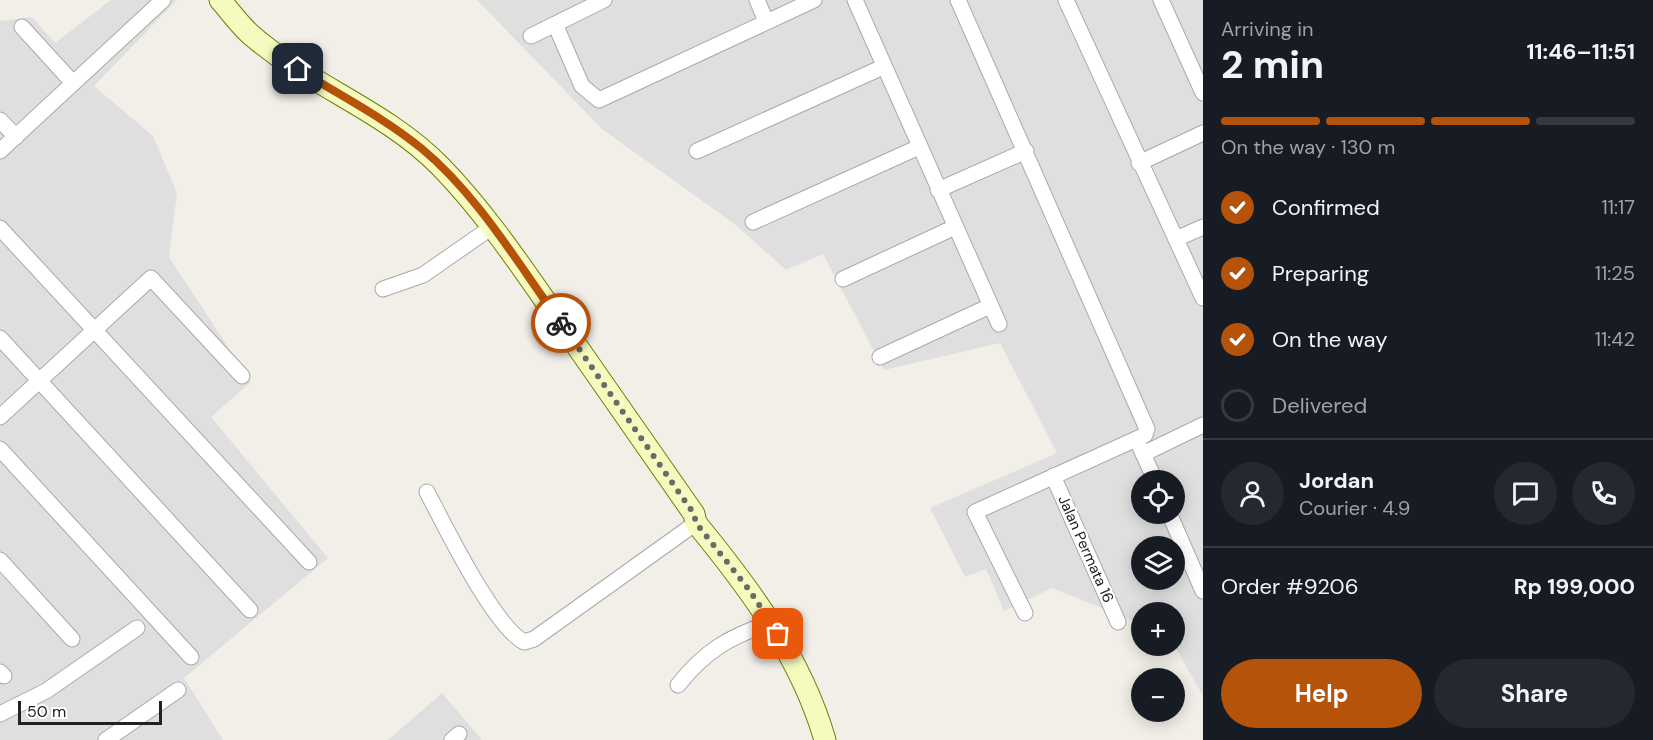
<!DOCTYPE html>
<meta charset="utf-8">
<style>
body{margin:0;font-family:"DM Sans",sans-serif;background:#242831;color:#f1f3f6;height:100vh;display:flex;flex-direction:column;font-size:22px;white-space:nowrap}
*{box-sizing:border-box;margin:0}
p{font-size:20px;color:#9ea1a6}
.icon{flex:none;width:33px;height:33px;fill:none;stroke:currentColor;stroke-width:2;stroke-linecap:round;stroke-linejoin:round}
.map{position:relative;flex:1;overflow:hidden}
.panel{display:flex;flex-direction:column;background:#171b24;width:450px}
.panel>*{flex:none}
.controls{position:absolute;left:1131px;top:470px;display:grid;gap:12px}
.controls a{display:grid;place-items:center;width:54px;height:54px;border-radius:50%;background:#171b24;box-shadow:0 3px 15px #0003;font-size:30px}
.scale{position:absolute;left:18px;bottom:15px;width:144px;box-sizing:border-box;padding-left:6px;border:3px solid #222;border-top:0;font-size:16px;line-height:21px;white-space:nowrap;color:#222;-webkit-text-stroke:4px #fff;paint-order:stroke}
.pin{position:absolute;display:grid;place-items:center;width:51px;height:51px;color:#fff;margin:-26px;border-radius:12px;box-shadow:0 3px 9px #0006}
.courier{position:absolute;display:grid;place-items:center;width:60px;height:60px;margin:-30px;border:4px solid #b45309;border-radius:50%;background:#fff;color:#222;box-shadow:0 2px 8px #0007}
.summary em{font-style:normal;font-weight:700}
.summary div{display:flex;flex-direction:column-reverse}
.summary{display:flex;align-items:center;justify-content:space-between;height:102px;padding:0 18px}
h1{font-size:39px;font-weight:700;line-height:45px}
.bar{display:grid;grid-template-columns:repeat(4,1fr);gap:9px 6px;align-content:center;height:72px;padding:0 18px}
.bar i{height:8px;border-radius:4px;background:#363941}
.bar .active{background:#b45309}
.bar p{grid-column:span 4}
.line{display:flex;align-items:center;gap:15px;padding:0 18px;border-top:2px solid #363941}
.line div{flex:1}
.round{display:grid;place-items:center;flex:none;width:63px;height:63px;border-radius:32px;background:#242831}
ol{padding:0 18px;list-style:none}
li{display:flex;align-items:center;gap:18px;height:66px}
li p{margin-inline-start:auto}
li .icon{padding:6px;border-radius:50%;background:#b45309;color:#fff;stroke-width:4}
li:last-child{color:#9ea1a6}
li i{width:33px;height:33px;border:3px solid #363941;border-radius:50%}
.action{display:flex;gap:12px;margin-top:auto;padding:12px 18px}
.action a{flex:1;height:69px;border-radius:36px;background:#b45309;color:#fff;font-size:24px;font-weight:700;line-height:69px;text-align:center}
.action a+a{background:#242831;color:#f1f3f6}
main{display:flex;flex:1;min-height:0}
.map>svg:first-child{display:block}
.residential{fill:#e0dfdf;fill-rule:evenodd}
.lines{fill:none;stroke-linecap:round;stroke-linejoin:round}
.street-casing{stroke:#a9a9a9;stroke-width:17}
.secondary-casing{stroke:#707d05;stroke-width:23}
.street{stroke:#fff;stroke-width:15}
.secondary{stroke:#f7fabf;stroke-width:21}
.done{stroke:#6b6a68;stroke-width:6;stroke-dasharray:0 10.8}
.route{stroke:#b45309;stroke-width:8}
.labels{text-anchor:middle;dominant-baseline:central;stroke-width:4.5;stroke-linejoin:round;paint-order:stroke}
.street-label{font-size:15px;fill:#222;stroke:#fff}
</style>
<main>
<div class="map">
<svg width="1203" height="740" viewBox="0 0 1203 740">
<rect width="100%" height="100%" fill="#f2efe9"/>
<path class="residential" d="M111 0H177L94 86 153 136 177 193 169 257 251 382 211 417 328 558 184 678 223 740H0V21L32 17 55 43Z
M477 0H1203V696L1174 645V612H1142L1141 624 1052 588 1004 611 986 569 965 577 930 508 1057 453 1000 343 884 370 823 254 786 270 736 225 602 129ZM1142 480H1174V513H1142ZM1142 546H1174V579H1142Z
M442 693 482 740H388Z"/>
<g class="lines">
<defs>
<path id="street" d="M757 0 766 21
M855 0 999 324
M958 0 1147 429 1145 435 975 512 1025 613
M1066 0 1203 298
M1161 0 1203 93
M555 24 582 86 599 100 814 0
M22 27 73 83
M531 36 604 0
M0 120 16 137
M0 151 163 0
M697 151 883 67
M1139 163 1203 133
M938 190 1026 151
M753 222 919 147
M0 228 309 562
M1176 239 1203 227
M843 279 955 227
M383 289 423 275 492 227
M0 338 250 610
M880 357 990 306
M0 417 151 278 242 376
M1140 447 1155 480
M0 449 191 657
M1143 454 1203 425
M1053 476 1118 622
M427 492C445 526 493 625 524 642L534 639 696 523
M1169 513 1203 591
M0 560 72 639
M0 672 4 676
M678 685C705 651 730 636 771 623
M0 714 46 691 137 628
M106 740 178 690
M452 740 459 734"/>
<path id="secondary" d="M220 0C230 11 239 24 250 34 308 85 385 110 440 166 482 209 517 260 551 309 599 377 646 446 694 514L696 523C750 589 801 657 825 740"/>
</defs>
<use href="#street" class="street-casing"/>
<use href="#secondary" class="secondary-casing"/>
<use href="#street" class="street"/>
<use href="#secondary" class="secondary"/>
</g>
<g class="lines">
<path class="done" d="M561 323 694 514 696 523 750 591 778 634"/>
<path class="route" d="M298 69C339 95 383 117 421 148 478 195 518 264 561 323"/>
</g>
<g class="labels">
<g class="street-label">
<text transform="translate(1086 549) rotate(66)">Jalan Permata 16</text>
</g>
</g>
</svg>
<div class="controls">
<a><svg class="icon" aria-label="locate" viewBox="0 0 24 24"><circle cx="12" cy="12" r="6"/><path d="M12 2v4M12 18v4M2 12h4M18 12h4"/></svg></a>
<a><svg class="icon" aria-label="layers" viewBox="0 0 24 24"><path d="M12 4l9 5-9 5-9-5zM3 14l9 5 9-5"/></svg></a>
<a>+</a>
<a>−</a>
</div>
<div class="scale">50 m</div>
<div class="pin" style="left:778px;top:634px;background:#ea580c"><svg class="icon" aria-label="bag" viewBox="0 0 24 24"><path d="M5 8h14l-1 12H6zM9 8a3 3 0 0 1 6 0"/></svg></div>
<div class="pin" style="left:298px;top:69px;background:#1f2937"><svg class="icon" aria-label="home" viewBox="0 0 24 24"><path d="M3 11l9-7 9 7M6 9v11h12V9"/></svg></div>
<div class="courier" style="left:561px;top:323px"><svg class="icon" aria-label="bike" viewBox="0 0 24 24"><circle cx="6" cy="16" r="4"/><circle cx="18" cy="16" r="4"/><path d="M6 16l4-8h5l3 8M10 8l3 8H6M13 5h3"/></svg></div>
</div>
<section class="panel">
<div class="summary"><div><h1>2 min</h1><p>Arriving in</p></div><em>11:46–11:51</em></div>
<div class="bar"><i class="active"></i><i class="active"></i><i class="active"></i><i></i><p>On the way · 130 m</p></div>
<ol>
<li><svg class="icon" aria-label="check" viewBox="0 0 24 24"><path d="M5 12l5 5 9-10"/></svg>Confirmed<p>11:17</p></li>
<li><svg class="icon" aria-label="check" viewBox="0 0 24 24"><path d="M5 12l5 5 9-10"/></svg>Preparing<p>11:25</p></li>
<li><svg class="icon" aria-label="check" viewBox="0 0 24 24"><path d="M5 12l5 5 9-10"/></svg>On the way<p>11:42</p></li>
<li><i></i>Delivered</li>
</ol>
<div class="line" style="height:108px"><a class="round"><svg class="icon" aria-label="person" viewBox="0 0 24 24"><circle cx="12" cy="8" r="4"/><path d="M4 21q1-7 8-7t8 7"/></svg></a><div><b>Jordan</b><p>Courier · 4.9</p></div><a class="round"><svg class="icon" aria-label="chat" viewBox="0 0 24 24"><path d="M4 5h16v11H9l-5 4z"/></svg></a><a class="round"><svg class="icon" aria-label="phone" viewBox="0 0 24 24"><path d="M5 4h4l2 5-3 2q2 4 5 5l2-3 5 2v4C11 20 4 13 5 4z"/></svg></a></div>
<div class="line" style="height:78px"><div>Order #9206</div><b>Rp 199,000</b></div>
<div class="action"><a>Help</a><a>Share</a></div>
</section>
</main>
